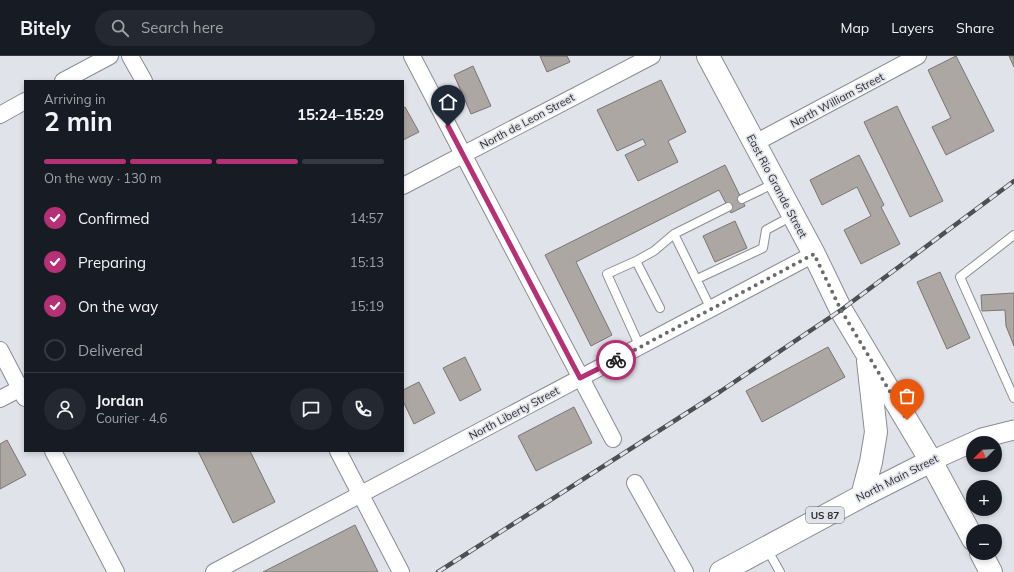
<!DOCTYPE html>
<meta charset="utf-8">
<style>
body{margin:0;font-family:Mulish,sans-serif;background:#242831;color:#f1f3f6;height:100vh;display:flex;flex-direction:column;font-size:15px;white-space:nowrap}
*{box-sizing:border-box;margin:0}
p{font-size:13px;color:#9ea1a6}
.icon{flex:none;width:22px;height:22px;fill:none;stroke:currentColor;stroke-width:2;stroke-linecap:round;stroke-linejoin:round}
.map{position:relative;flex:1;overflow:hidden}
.drawer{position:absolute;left:24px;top:24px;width:380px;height:372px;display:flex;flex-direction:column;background:#171b24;border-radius:0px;box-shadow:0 2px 6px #0003}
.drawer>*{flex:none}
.needle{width:26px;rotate:246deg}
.buttons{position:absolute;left:966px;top:380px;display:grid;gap:8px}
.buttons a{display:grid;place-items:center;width:36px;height:36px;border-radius:50%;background:#171b24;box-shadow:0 2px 6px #0003;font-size:20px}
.pin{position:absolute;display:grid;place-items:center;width:34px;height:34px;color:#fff;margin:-41px -17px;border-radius:50% 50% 50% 0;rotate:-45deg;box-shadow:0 0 4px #0007}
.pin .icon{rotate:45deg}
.courier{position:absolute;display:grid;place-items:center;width:40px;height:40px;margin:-20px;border:3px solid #b63075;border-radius:50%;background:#fff;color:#222;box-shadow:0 1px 5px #0007}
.summary em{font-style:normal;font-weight:700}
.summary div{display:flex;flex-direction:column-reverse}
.summary{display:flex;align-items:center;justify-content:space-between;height:68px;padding:0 20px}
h1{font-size:26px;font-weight:700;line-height:30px}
.bar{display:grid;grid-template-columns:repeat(4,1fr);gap:6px 4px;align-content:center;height:48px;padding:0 20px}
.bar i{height:5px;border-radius:3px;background:#363941}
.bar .active{background:#b63075}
.bar p{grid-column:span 4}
.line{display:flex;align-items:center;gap:10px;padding:0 20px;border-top:1px solid #363941}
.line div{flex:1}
.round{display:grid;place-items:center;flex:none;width:42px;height:42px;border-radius:21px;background:#242831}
ol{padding:0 20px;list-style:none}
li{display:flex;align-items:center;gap:12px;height:44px}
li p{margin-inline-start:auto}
li .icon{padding:4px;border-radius:50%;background:#b63075;color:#fff;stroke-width:4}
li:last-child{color:#9ea1a6}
li i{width:22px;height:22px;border:2px solid #363941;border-radius:50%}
header{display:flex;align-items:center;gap:24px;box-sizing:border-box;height:56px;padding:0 20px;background:#171b24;border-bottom:1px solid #363941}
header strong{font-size:19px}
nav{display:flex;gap:22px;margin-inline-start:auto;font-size:14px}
.search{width:280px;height:36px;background:#242831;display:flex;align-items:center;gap:10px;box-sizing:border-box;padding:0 14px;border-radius:22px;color:#9ea1a6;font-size:15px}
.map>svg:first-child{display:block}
.building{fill:#ada7a3;stroke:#7b7572}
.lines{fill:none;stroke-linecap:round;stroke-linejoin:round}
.service-casing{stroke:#8a8c92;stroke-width:10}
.minor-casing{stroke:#8a8c92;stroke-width:18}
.tertiary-casing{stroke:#8a8c92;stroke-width:21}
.primary-casing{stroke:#8a8c92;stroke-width:24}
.service{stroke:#fff;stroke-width:8}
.minor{stroke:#fff;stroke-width:16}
.tertiary{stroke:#fff;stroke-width:19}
.primary{stroke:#fff;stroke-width:22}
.rail-casing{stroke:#4e4f52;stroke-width:4.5}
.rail{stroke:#e0e3e9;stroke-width:3;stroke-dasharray:9;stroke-linecap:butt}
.done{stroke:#6a6b6f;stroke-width:4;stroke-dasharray:0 7.2}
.route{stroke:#b63075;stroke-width:5}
.labels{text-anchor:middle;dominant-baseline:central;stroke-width:3.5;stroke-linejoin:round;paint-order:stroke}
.shield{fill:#e0e3e9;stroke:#616265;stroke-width:1}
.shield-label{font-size:10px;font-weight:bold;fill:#2a2b2d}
.street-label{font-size:11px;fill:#2a2b2d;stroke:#e0e3e9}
</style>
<header>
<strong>Bitely</strong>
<div class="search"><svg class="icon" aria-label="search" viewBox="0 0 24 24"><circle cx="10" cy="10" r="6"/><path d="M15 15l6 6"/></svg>Search here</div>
<nav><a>Map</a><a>Layers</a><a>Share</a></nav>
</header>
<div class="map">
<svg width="1014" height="516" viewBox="0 0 1014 516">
<rect width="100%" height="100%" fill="#e0e3e9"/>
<path class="building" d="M540 0H567L570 6 547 16Z
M956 0 994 75 946 99 932 71 951 62 928 14Z
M1009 0H1014V11Z
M473 10 491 50 471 58 454 19Z
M661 24 686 76 668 85 678 106 638 125 625 99 646 89 643 83 617 95 597 54Z
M897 50 943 145 910 161 864 66Z
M405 51 419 76 403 84V52Z
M859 99 884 149 881 151 900 188 861 208 844 174 871 160 857 131 822 149 810 124Z
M725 109 745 150 731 157 719 134 576 206 612 279 591 290 545 199Z
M735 165 747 192 715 206 703 180Z
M940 216 970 282 947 293 917 226Z
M1014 237V290L1006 270 1005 254 982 255 981 239Z
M828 291 845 321 762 366 746 335Z
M465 301 481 334 460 345 443 312Z
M419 326 435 357 414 368 403 345V334Z
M574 351 592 387 536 415 518 380Z
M7 384 26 419 0 433V388Z
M198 395H250L275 446 233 467Z
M355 469 378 516H263Z"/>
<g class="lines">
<defs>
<path id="service" d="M742 143 775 127
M674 178 728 151
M1014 179 960 221 1014 342
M636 205 654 195 674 178 711 253
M697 223 763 192 766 174 792 160
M640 291 607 218 636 205 660 252
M767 493 780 516"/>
<path id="minor" d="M130 0 144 25
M412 0 463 98 613 383
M63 25 110 0
M0 59 25 45
M755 87 918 0
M403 130 652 0
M0 294 25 342
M0 343 25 330
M53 395 116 516
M338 395 401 516
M635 427 685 516
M214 516 814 198"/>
<path id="tertiary" d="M931 405 982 382 1014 374"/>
<path id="primary" d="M708 0 814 198 841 254 931 405 973 483
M862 440 871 406 876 376 868 305
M981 497 991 516
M721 516 862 440 931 405"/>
</defs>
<use href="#service" class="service-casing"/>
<use href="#minor" class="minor-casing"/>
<use href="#tertiary" class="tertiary-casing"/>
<use href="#primary" class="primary-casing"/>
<use href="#service" class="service"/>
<use href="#minor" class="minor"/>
<use href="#tertiary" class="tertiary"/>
<use href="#primary" class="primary"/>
<defs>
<path id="rail" d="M438 516 721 335 841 254 1014 125"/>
</defs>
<use href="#rail" class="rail-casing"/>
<use href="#rail" class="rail"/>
</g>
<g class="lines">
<path class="done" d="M616 304 814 198 841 254 907 364"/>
<path class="route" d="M448 70 580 322 616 304"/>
</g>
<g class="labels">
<rect class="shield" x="806" y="451" width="38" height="16" rx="3"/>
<g class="shield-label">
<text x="825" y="459">US 87</text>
</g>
<g class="street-label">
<text transform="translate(837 44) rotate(-28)">North William Street</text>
<text transform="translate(527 65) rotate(-28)">North de Leon Street</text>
<text transform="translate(777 130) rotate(62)">East Rio Grande Street</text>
<text transform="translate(514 357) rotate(-28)">North Liberty Street</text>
<text transform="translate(897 422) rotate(-27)">North Main Street</text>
</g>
</g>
</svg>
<div class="buttons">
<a><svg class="needle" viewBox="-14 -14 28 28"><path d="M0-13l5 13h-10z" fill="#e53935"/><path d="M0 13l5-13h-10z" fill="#9ea1a6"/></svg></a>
<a>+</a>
<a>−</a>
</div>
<div class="pin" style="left:907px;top:364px;background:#ea580c"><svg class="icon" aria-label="bag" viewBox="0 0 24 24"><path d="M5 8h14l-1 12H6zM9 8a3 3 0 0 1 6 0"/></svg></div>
<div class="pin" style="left:448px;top:70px;background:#1f2937"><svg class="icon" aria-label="home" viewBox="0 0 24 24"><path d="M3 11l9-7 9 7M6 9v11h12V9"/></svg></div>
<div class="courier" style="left:616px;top:304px"><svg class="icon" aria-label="bike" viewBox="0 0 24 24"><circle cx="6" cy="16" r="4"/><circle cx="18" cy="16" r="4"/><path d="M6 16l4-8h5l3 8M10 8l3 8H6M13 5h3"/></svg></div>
<section class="drawer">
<div class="summary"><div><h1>2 min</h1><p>Arriving in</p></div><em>15:24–15:29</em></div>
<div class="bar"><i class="active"></i><i class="active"></i><i class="active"></i><i></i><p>On the way · 130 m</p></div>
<ol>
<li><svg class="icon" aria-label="check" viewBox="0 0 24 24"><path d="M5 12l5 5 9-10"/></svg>Confirmed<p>14:57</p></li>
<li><svg class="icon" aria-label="check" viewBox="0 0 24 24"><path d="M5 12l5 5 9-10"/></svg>Preparing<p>15:13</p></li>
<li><svg class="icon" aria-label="check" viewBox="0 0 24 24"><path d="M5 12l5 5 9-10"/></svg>On the way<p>15:19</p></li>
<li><i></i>Delivered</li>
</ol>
<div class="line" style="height:72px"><a class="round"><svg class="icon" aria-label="person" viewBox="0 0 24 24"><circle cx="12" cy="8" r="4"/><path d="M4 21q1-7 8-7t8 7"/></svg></a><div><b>Jordan</b><p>Courier · 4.6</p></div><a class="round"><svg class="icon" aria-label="chat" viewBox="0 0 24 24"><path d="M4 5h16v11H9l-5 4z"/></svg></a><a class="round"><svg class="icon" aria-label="phone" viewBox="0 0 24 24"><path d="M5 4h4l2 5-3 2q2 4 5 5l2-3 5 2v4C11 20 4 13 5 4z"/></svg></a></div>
</section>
</div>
